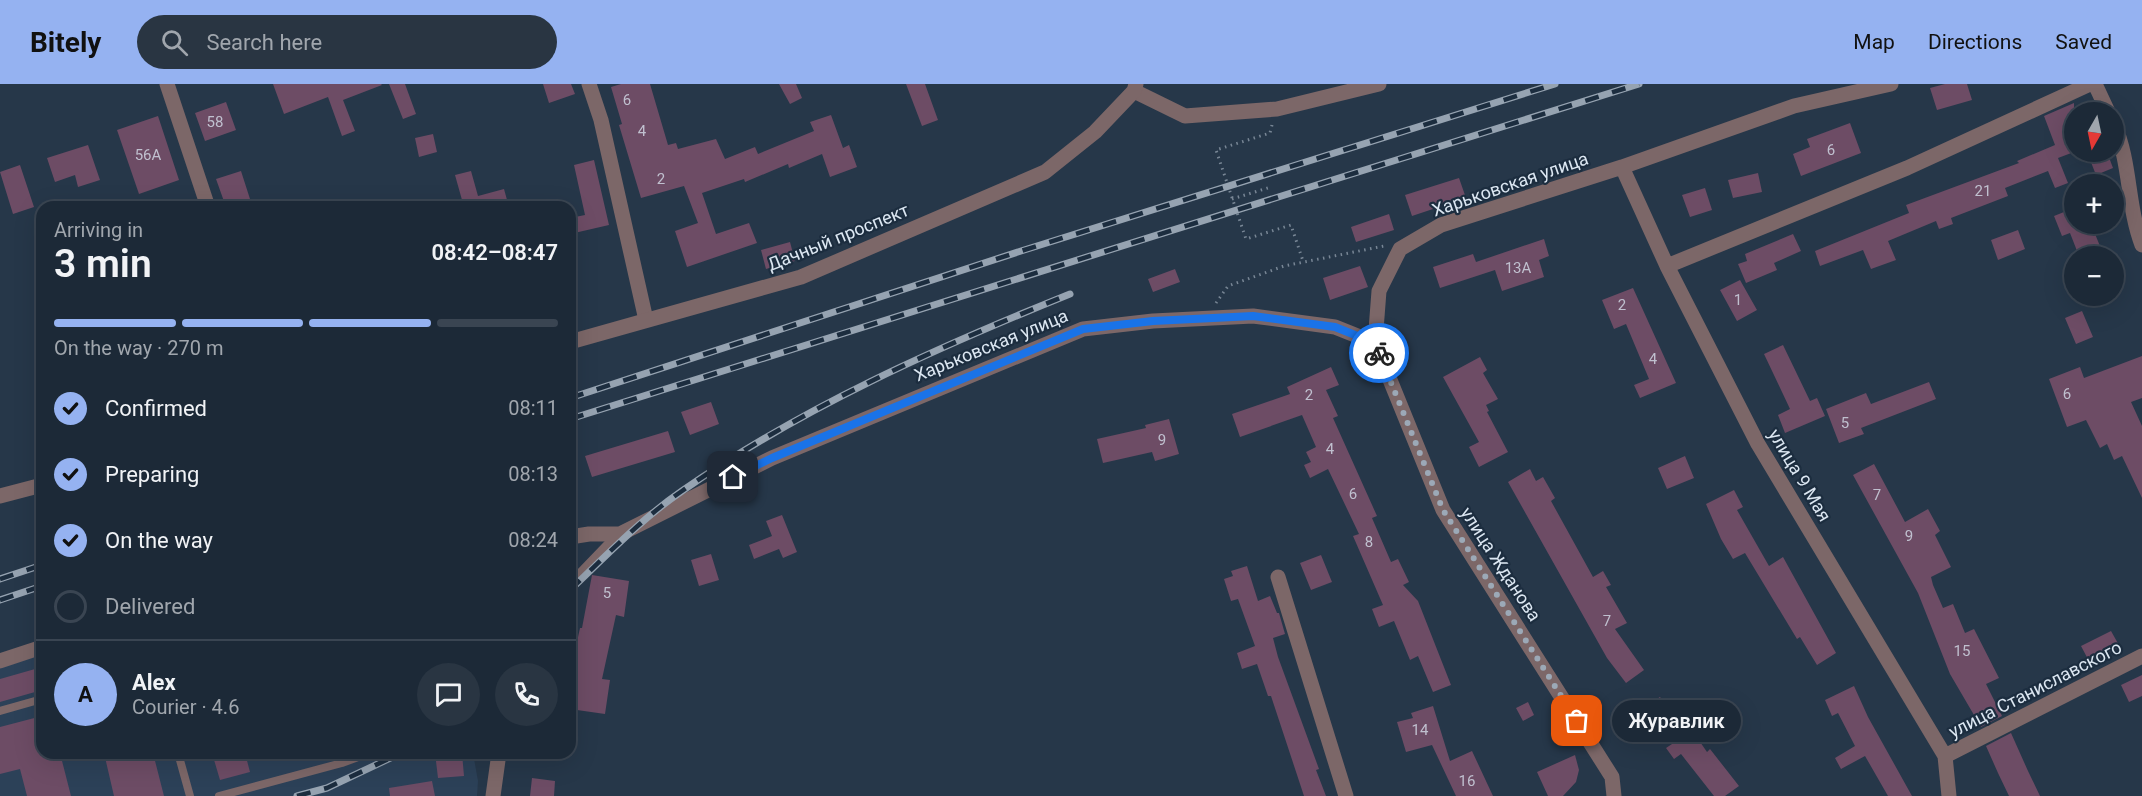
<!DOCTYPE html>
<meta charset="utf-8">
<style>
body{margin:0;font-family:Roboto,sans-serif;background:#293542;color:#f1f3f6;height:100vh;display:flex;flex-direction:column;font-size:22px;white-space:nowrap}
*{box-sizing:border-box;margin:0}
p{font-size:20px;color:#a0a6ad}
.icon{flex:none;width:33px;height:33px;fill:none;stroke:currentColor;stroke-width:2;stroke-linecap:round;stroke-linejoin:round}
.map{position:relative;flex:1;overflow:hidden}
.side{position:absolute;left:36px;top:117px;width:540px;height:558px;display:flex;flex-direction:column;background:#1c2937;border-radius:18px;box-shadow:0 6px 24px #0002,0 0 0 2px #3a4552}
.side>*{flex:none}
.needle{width:39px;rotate:189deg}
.fabs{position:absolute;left:2064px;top:18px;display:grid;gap:12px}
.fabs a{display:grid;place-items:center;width:60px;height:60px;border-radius:50%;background:#1c2937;box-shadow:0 6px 24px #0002,0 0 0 2px #3a4552;font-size:30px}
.pin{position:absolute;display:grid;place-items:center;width:51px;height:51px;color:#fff;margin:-26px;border-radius:12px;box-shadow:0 3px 9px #0006}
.courier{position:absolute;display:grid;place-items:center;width:60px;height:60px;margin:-30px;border:4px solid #1a73e8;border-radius:50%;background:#fff;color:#222;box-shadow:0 2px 8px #0007}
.bubble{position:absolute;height:42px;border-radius:21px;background:#1c2937;box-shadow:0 6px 24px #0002,0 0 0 2px #3a4552;font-size:20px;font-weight:600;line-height:42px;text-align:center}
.summary em{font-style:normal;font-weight:600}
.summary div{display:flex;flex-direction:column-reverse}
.summary{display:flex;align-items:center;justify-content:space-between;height:102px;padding:0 18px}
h1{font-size:39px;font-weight:600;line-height:45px}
.bar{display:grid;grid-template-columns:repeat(4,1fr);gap:9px 6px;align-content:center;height:72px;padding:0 18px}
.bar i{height:8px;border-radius:4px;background:#3a4552}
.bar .active{background:#95b2f1}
.bar p{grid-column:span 4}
.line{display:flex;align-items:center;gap:15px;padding:0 18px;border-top:2px solid #3a4552}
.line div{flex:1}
.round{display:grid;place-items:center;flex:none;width:63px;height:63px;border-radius:32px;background:#293542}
ol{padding:0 18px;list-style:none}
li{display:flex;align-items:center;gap:18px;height:66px}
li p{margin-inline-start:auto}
li .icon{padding:6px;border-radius:50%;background:#95b2f1;color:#111;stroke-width:4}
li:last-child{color:#a0a6ad}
li i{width:33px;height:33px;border:3px solid #3a4552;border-radius:50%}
header{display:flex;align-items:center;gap:36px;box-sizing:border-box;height:84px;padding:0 30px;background:#95b2f1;color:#111}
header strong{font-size:28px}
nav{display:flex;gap:33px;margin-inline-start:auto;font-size:21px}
.search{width:420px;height:54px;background:#293542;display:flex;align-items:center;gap:15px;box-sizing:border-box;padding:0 21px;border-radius:33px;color:#a0a6ad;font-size:22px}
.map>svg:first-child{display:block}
.built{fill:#2c4158}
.building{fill:#6d4c65}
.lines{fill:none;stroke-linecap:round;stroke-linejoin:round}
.path{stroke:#788695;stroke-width:3;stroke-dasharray:1.5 4.5;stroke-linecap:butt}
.service{stroke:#7c6768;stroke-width:8}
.pedestrian{stroke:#7c6768;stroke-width:12}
.minor{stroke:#7c6768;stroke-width:15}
.tertiary{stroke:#7c6768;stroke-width:15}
.rail-casing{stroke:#96a3b1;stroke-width:7}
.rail{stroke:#1c2d3f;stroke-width:4.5;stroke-dasharray:14;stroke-linecap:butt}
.done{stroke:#9ca9b7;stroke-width:6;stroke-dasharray:0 10.8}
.route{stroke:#1a73e8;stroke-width:8}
.labels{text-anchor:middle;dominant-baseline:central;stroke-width:4.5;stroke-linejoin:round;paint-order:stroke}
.number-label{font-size:15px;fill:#c0c0cf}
.street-label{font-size:18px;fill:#dce7f2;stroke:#1c2d3f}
</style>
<header>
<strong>Bitely</strong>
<div class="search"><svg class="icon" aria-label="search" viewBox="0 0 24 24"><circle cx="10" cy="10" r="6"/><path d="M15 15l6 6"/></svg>Search here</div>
<nav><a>Map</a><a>Directions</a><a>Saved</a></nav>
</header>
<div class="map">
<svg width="2142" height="712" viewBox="0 0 2142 712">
<rect width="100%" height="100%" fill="#263749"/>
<path class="built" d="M42 570V669H473L478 697 477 712H0V583Z"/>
<path class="building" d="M273 0H381L382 1 343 16 355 47 342 52 328 13 284 30Z
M389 0H405L416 30 403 35Z
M543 0H571L575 10 549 19Z
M621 0H650L668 61 676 59 678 65 716 55 725 75 755 63 758 70 814 47 810 38 831 31 843 64 849 61 857 83 830 93 822 70 789 84 788 80 745 98 744 95 702 109 716 150 749 139 757 159 687 183 675 147 698 139 684 102 641 114 619 41 622 40 611 3Z
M779 0H796L802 14 790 20Z
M906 0H925L938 36 922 42Z
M1945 0H1967L1972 16 1937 26 1930 4Z
M226 18 236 46 205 57 195 29Z
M2074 19V68L2058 74 2068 99 2055 104 2048 87 2005 104 2008 112 1951 134 1953 140 1939 145 1936 137 1888 157 1896 176 1871 185 1863 166 1820 182 1815 167 1909 129 1906 121 2019 79 2017 77 2055 61 2044 32Z
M158 32 179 96 139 110 117 46Z
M1850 39 1861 69 1801 92 1793 70 1810 63 1807 55Z
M433 50 437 68 419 73 415 54Z
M88 61 100 96 78 103 75 91 55 98 47 74Z
M2087 68H2107L2113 84 2096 91Z
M594 76 609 141 570 150V134L585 131 574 81Z
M20 81 34 123 13 130 0 88Z
M241 87 250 115 226 123 216 95Z
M471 87 478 112 504 105 509 123H454V119L462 116 455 91Z
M1758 89 1762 108 1733 114 1728 96Z
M1459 94 1466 114 1412 132 1405 111Z
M1705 104 1712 126 1690 133 1682 111Z
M2074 124V140H2091L2104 172H2079L2070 149 2062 152 2054 132Z
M1389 130 1394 146 1356 158 1351 143Z
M2018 146 2025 165 1998 176 1991 156Z
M1793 150 1801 167 1774 179 1777 186 1746 199 1738 180 1747 177 1745 170Z
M1544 155 1549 172 1539 176 1544 193 1502 207 1495 186 1440 204 1433 183 1473 170 1476 178Z
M790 158 795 177 766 185 761 166Z
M1360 182 1368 203 1330 216 1323 194Z
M1175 185 1180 198 1153 208 1148 195Z
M1740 196 1757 226 1737 237 1720 206Z
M1633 204 1676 299 1640 314 1634 301 1649 295 1626 240 1614 245 1602 216Z
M2082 227 2093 253 2076 260 2065 234Z
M1783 261 1810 317 1817 314 1825 332 1785 349 1778 331 1790 325 1764 270Z
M2142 272V314L2131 318 2142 342V414L2122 372 2114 376 2107 360 2100 364 2086 336 2067 343 2049 295 2080 283 2084 294Z
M1480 273 1487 286 1483 289 1498 315 1486 321 1489 327 1487 328 1508 368 1479 383 1469 363 1479 358 1443 293Z
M1331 283 1339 301 1326 306 1338 332 1333 334 1377 432 1372 434 1391 478 1398 475 1409 498 1403 501 1418 517 1451 601 1433 608 1418 572 1410 576 1394 537 1379 543 1372 525 1383 521 1353 452 1359 450 1328 385 1310 394 1304 381 1311 378 1306 368 1316 363 1302 331 1240 353 1232 330 1290 310 1287 303Z
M1929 298 1936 315 1861 344 1864 350 1839 359 1826 325 1866 309 1871 320Z
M711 318 719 340 690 351 681 328Z
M1169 335 1179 370 1155 377 1152 368 1103 379 1097 355 1146 344 1145 341Z
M668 347 675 368 592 393 585 372Z
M1685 372 1694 394 1667 405 1658 384Z
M1874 380 1905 438 1928 425 1940 447 1935 451 1951 483 1931 493 1933 501 1943 524 1953 520 1965 549 1974 545 1999 594 1986 600 2002 632 1981 643 1950 590 1918 509 1853 391Z
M1530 385 1536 397 1543 393 1555 414 1551 417 1593 493 1603 487 1611 501 1606 503 1627 539 1615 545 1644 586 1626 599 1607 574 1508 398Z
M1734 406 1743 423 1737 426 1769 482 1783 473 1836 569 1817 581 1800 553 1797 555 1745 469 1733 475 1721 455 1706 420Z
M782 431 797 468 783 474 779 465 754 475 749 461 772 452 766 437Z
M711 470 719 496 699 502 691 476Z
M1321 471 1332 498 1311 506 1300 479Z
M1247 482 1258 517 1270 512 1277 529H1279L1285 550 1273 554 1278 573 1319 685 1316 686 1326 712H1304L1271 612H1268L1257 580 1242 585 1237 569 1255 562 1238 515 1231 517 1224 495 1233 492 1231 487Z
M592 491 629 497 624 533 616 531 602 595 610 596 605 630 570 625V590L580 544H582Z
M2111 547 2120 563 2090 579 2081 562Z
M42 583V606L0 618V595Z
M2142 591V612L2129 618 2121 601Z
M1854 602 1868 633 1912 712H1888L1865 672 1841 685 1835 674 1855 662 1838 629 1832 632 1825 616Z
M1660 613 1668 625 1674 620 1707 668 1710 665 1739 702 1725 712H1714L1681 670 1674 675 1666 664 1675 658 1648 621Z
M1528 618 1534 631 1523 637 1516 624Z
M1433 622 1450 677 1472 667 1493 712H1456L1432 661 1406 668 1397 638 1413 634 1411 629Z
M42 632V669H60L71 712H27L20 685 0 690V643Z
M2011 649 2028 687 2040 712H2009L1998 689 1986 662Z
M104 669H153L164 712H114Z
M212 669H245L250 688 220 696Z
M435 669H462L464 692 438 694Z
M1575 671 1579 686 1576 698 1563 712H1548L1537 688Z
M532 694 555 697 554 712H530Z
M432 697 435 712H390L389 704Z"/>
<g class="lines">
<path class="path" d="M1272 41 1270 49 1216 66 1246 155 1291 141 1303 177
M1232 115 1271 103
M1216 219 1228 202 1284 182 1384 162"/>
<path class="service" d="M0 627 42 615
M178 669 190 712
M219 712 342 679 369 669"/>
<path class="pedestrian" d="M570 502 620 450"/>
<path class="minor" d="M589 0 601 36 646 236
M2095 0 2108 28
M1134 7 1185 32 1277 25 1379 0
M2114 40C2131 79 2127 122 2142 161
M1622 83 1667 182 1758 360 1945 672 1949 712
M1667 182 1907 84 2090 0
M570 453 589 450H620L772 374 1083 245 1153 237 1253 232 1335 243 1375 259
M1278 493 1346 712
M0 577 42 563
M1945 672 2142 572
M493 712 499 669
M1614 712 1612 693 1443 426 1375 259 1379 207 1400 165 1441 141 1622 83 1794 22 1891 0"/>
<path class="tertiary" d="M167 0 208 123
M570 258 801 193 1045 88 1095 48 1134 7 1136 0
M0 412 42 401"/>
<defs>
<path id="rail" d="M570 314 1021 167 1555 0
M570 335 1639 0
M0 495 42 481
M570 506C606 472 641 435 682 407 801 324 936 264 1070 210
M0 516 42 502
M297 712 327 704 401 669"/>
</defs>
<use href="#rail" class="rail-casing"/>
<use href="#rail" class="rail"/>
</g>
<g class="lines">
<path class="done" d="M1379 269 1443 426 1577 637"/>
<path class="route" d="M733 393 772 374 1083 245 1153 237 1253 232 1335 243 1375 259 1379 269"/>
</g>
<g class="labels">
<g class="number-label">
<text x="627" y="16">6</text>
<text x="215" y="38">58</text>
<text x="642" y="47">4</text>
<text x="1831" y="66">6</text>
<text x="148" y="71">56А</text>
<text x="661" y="95">2</text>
<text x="1983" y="107">21</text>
<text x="1518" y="184">13А</text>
<text x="1738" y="216">1</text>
<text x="1622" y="221">2</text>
<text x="1653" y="275">4</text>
<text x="2067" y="310">6</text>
<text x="1309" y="311">2</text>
<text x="1845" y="339">5</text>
<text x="1162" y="356">9</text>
<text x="1330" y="365">4</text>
<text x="1353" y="410">6</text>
<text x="1877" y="411">7</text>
<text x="1909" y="452">9</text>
<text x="1369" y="458">8</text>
<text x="607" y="509">5</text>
<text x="1607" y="537">7</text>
<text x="1962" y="567">15</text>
<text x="1420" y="646">14</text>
<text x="1467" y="697">16</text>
</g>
<g class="street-label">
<text transform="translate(1510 100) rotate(-19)">Харьковская улица</text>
<text transform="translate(838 153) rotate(-22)">Дачный проспект</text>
<text transform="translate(991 261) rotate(-22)">Харьковская улица</text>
<text transform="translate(1800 391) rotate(59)">улица 9 Мая</text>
<text transform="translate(1501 480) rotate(57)">улица Жданова</text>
<text transform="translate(2035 605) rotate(-27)">улица Станиславского</text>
</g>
</g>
</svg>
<div class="fabs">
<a><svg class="needle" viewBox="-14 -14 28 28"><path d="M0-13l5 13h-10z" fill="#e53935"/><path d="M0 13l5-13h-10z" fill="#a0a6ad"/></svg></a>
<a>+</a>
<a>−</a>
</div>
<div class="pin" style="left:1577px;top:637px;background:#ea580c"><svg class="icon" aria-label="bag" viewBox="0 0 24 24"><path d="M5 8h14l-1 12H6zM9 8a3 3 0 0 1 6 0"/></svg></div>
<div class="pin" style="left:733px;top:393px;background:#1f2937"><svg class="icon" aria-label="home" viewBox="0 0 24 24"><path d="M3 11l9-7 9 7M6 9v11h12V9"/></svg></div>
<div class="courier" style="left:1379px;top:269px"><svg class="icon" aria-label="bike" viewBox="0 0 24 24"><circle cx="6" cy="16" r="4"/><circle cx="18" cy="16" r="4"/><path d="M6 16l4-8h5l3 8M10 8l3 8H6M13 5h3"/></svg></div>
<div class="bubble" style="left:1612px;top:616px;width:129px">Журавлик</div>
<section class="side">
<div class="summary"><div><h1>3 min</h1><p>Arriving in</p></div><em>08:42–08:47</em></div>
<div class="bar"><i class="active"></i><i class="active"></i><i class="active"></i><i></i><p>On the way · 270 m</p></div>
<ol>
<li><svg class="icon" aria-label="check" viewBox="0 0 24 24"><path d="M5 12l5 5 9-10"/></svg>Confirmed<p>08:11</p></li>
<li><svg class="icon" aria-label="check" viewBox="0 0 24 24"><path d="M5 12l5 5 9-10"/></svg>Preparing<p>08:13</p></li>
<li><svg class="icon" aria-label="check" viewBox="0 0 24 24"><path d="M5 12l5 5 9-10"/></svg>On the way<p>08:24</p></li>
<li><i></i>Delivered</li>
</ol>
<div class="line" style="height:108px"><b class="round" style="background:#95b2f1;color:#111">A</b><div><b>Alex</b><p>Courier · 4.6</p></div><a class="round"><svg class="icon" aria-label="chat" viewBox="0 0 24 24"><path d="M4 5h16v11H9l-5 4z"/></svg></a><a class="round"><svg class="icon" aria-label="phone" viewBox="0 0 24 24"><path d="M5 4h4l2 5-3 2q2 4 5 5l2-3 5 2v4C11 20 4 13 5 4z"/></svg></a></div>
</section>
</div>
